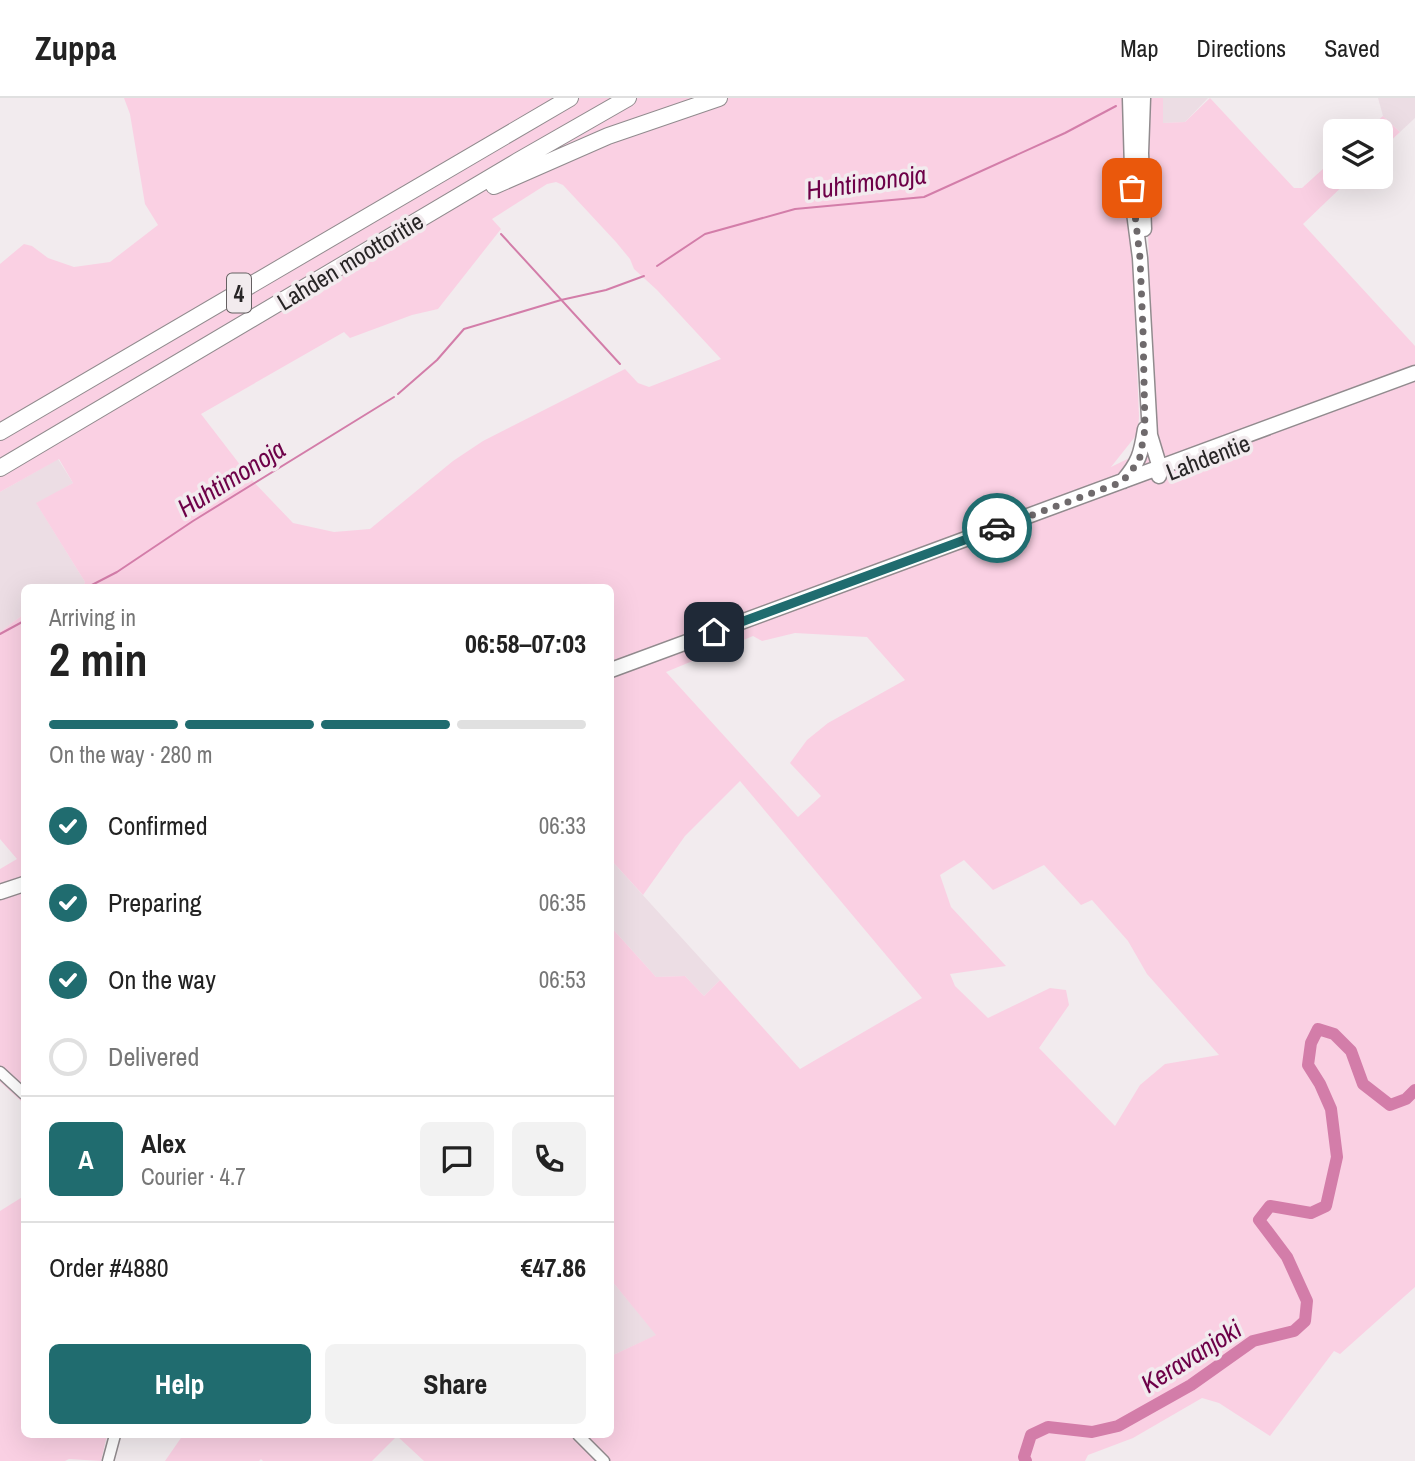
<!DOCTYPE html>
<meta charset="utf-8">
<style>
body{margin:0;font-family:"Archivo Narrow",sans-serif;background:#f2f2f2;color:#222;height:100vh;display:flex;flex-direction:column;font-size:26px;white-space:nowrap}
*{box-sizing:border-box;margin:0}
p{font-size:23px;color:#767676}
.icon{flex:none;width:38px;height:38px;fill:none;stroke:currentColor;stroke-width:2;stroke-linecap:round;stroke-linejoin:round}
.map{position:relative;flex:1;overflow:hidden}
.side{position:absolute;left:21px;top:486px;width:593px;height:854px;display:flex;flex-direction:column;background:#fff;border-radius:10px;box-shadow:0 7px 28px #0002}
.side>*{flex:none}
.fabs{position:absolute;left:1323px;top:21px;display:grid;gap:14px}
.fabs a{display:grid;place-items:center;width:70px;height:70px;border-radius:10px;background:#fff;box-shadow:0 7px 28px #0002;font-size:35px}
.pin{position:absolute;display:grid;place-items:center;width:60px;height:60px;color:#fff;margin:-30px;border-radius:14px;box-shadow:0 4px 10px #0006}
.courier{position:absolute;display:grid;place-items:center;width:70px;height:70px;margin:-35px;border:5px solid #206c6f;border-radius:50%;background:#fff;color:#222;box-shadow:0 2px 9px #0007}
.headline em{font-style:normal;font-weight:700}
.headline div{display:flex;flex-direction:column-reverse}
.headline{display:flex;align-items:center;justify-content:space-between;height:119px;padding:0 28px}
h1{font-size:46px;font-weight:700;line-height:52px}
.bar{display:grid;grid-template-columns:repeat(4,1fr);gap:10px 7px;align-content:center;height:84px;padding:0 28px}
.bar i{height:9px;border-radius:5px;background:#e0e0e0}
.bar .selected{background:#206c6f}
.bar p{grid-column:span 4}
.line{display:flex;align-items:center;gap:18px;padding:0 28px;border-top:2px solid #e0e0e0}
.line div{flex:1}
.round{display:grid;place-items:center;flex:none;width:74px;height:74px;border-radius:10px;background:#f2f2f2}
ol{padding:0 28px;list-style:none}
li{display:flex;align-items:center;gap:21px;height:77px}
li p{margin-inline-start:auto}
li .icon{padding:7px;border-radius:50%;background:#206c6f;color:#fff;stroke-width:4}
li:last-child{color:#767676}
li i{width:38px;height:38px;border:4px solid #e0e0e0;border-radius:50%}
.action{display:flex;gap:14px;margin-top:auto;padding:14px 28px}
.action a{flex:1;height:80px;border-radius:10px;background:#206c6f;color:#fff;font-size:28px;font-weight:700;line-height:80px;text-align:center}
.action a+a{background:#f2f2f2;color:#222}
header{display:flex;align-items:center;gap:42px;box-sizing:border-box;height:98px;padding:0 35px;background:#fff;border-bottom:2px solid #e0e0e0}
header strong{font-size:33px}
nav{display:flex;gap:38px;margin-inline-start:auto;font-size:24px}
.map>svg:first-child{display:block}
.built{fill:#ecdde4}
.green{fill:#fad0e3;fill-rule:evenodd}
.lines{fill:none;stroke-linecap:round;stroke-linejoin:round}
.stream{stroke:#d37da9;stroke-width:2}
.river{stroke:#d37da9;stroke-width:12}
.minor-casing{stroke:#918b8e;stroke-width:13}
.major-casing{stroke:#918b8e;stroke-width:17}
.highway-casing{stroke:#918b8e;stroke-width:18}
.minor{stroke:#fff;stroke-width:10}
.major{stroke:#fff;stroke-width:14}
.highway{stroke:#fff;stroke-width:16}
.done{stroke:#6f6a6c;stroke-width:7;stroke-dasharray:0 12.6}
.route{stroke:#206c6f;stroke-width:9}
.labels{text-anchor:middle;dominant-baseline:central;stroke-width:7;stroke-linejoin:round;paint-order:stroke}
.shield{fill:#f2ebee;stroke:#656062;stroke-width:2}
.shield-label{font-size:23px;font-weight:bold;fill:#282526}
.street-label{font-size:24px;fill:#282526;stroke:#f2ebee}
.water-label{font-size:26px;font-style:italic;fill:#6d0048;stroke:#f2ebee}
</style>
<header>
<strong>Zuppa</strong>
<nav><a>Map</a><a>Directions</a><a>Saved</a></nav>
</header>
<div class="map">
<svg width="1415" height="1363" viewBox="0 0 1415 1363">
<rect width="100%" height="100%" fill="#f2ebee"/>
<path class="built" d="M1163 0H1208L1185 24 1163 25Z
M1378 0H1415V20L1400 34 1383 18Z
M58 361 73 385 37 406 85 484 82 490H24V516L0 534V394Z
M611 762 720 882 704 898 685 878 656 879 611 829Z
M611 1182 657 1237 611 1258Z"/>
<path class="green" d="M124 0H1122L1124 77 1133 174 1139 318 1138 335 1111 369 1160 345 1154 316 1147 103 1149 57 1147 50 1149 0H1163V25L1185 24 1210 0 1294 90H1302L1335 60V79H1352L1303 126 1415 248V1189L1340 1256 1334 1253 1270 1338 1219 1305 1202 1300 1133 1340 1088 1357 1085 1363H610L585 1337H611V1258L656 1237 611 1182V829L656 879 685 878 704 898 720 882 800 971 922 900 740 683 685 738 643 797 611 762V490H82L85 484 36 405 73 385 59 361 0 394V166L24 146 32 148 48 160 74 169 110 164 158 127 145 106 130 16ZM556 84 563 87 616 144 630 161 634 171 657 192 721 261 649 289 638 285 625 271 483 343 453 363 370 431 334 434 293 425 251 381 201 316 344 234 350 240 412 217 438 211 501 131 492 121 547 86ZM795 535 867 539 905 582 828 625 807 642 790 665 821 698 798 719 666 574 753 538 762 543ZM964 762 993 792 1044 767 1081 807 1092 802 1128 843 1147 876 1219 957 1165 966 1140 987 1115 1028 1039 950 1069 907 1066 892 1050 890 988 920 955 888 950 876 1006 868 951 809 940 777Z
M1383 18 1400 34 1381 52V33H1366Z
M24 516V1006L0 984V771L17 761 0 741V534Z
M24 1098V1337H107L101 1363 69 1361 65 1363H0V1113Z
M183 1337H572L597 1363H424L397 1338 372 1363H263L261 1361 259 1363H165Z"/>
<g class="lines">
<path class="stream" d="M501 136 620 266
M657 168 705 136 795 111 924 99 1065 35 1116 8
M398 296 437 262 464 231 561 202 606 192 644 178
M86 490 117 474 193 423 394 299
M0 536 24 523"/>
<path class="river" d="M1026 1363 1024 1359 1031 1337 1048 1329 1092 1334 1118 1328 1191 1287 1253 1243 1294 1233 1305 1223 1307 1203 1287 1159 1259 1122 1270 1108 1311 1115 1326 1108 1337 1059 1331 1011 1320 986 1308 967 1311 945 1318 931 1334 936 1351 953 1363 986 1390 1007 1406 1001 1415 992"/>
<defs>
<path id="minor" d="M0 974 24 996
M578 1337 604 1363
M108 1363 115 1337"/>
<path id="major" d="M1130 0 1133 107 1140 160 1150 337 1160 370 1159 378
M1143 0 1141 55 1144 131
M1123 383C1139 364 1141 356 1145 331
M611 572C879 473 1147 374 1415 275
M0 794 24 786"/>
<path id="highway" d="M494 88 608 38 719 0
M0 334 570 0
M0 370 518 63 628 0"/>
</defs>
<use href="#minor" class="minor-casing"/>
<use href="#major" class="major-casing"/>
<use href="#highway" class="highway-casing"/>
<use href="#minor" class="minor"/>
<use href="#major" class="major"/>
<use href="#highway" class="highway"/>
</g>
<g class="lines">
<path class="done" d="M997 430 1122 384 1136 367 1140 359 1145 331 1143 233 1140 160 1132 90"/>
<path class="route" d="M714 534 997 430"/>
</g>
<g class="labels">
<rect class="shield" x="227" y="175.5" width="24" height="39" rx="5"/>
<g class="shield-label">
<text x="239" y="195">4</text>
</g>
<g class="street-label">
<text transform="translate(350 163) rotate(-31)">Lahden moottoritie</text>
<text transform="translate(1208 359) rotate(-21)">Lahdentie</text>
</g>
<g class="water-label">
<text transform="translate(866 84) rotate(-8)">Huhtimonoja</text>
<text transform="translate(231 380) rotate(-32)">Huhtimonoja</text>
<text transform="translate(1191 1258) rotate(-32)">Keravanjoki</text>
</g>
</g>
</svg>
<div class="fabs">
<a><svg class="icon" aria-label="layers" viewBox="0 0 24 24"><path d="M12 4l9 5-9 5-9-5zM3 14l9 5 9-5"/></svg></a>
</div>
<div class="pin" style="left:1132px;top:90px;background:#ea580c"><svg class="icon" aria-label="bag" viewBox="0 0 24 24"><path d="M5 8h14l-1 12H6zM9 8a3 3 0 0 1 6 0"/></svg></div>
<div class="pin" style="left:714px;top:534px;background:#1f2937"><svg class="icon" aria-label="home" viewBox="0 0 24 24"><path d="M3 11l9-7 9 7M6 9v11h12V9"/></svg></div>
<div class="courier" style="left:997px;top:430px"><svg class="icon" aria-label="car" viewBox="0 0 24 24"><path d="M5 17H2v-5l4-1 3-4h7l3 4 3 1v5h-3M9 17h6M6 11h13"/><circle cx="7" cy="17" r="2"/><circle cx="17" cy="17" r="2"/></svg></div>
<section class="side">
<div class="headline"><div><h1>2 min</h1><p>Arriving in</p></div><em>06:58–07:03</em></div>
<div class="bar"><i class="selected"></i><i class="selected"></i><i class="selected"></i><i></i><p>On the way · 280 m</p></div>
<ol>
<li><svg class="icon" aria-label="check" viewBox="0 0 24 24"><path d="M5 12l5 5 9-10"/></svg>Confirmed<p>06:33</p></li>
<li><svg class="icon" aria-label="check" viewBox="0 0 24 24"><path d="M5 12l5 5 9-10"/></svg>Preparing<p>06:35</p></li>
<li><svg class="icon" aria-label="check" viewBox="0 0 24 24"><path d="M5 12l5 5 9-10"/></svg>On the way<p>06:53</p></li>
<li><i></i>Delivered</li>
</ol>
<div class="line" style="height:126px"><b class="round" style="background:#206c6f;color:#fff">A</b><div><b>Alex</b><p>Courier · 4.7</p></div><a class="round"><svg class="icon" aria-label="chat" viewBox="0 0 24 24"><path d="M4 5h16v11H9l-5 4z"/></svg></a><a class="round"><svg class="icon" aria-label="phone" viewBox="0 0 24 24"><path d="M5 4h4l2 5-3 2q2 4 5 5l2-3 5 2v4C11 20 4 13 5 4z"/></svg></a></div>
<div class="line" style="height:91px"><div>Order #4880</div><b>€47.86</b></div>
<div class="action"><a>Help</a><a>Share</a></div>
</section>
</div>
